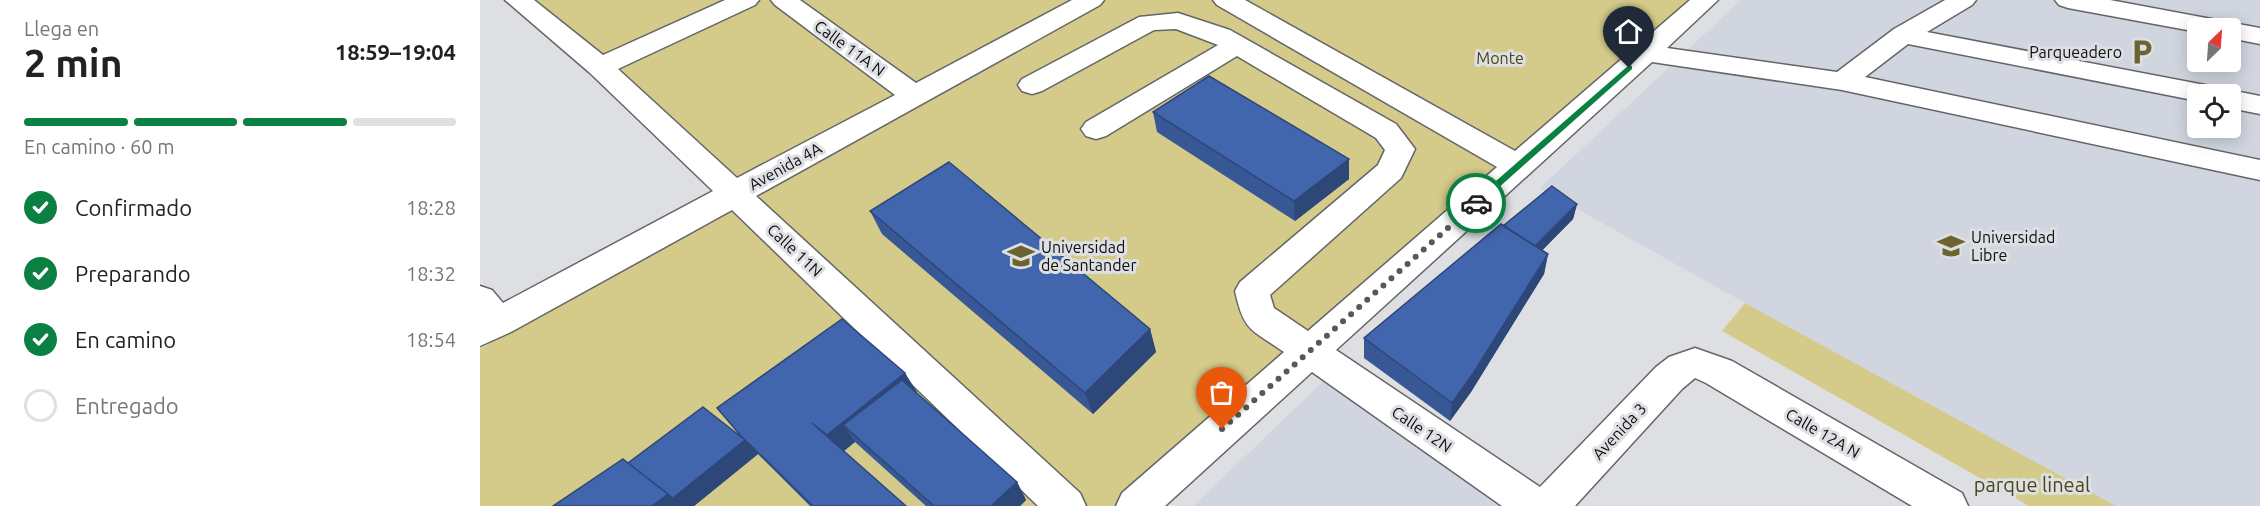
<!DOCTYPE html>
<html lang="es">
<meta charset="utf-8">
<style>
body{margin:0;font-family:Ubuntu,sans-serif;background:#f6f6f6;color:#222;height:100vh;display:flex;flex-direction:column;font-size:22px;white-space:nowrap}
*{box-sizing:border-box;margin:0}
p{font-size:20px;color:#767676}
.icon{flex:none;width:33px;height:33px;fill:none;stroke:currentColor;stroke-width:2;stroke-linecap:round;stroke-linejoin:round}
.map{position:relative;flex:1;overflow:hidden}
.drawer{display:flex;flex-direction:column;background:#fff;width:480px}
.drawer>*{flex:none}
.needle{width:39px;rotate:25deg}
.tools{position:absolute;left:1707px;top:18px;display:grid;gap:12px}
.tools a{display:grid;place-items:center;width:54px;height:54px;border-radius:6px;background:#fff;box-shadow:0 3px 15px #0003;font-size:30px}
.pin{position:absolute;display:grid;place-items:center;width:51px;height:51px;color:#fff;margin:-62px -26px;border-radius:50% 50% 50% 0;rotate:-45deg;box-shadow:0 0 6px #0007}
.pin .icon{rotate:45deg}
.courier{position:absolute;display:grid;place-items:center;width:60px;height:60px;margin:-30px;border:4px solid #0b8043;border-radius:50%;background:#fff;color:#222;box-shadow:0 2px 8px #0007}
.head em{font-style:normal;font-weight:700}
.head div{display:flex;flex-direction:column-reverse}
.head{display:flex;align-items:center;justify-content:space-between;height:102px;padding:0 24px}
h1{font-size:39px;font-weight:700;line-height:45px}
.bar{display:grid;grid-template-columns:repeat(4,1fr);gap:9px 6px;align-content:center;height:72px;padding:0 24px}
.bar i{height:8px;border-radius:4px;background:#e0e0e0}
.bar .selected{background:#0b8043}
.bar p{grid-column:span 4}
ol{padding:0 24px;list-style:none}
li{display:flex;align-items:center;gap:18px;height:66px}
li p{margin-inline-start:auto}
li .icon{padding:6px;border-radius:50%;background:#0b8043;color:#fff;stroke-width:4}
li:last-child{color:#767676}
li i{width:33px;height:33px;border:3px solid #e0e0e0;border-radius:50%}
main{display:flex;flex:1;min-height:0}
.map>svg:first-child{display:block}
.built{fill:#d0d5df;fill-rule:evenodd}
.green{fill:#d4ca8a}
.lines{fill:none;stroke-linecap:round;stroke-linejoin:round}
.minor-casing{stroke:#636567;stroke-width:3}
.minor{fill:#fff;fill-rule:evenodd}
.wall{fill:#385895}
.shaded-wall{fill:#2e4779}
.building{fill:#4166ad;stroke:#2e4779;stroke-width:1.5}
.route{fill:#0b8043}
.done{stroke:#57585a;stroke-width:6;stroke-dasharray:0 10.8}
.labels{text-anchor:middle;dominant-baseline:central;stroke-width:6;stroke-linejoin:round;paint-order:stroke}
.street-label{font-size:16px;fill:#0f0f11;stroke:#dddfe2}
.poi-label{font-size:16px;fill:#0f0f11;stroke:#dddfe2;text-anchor:start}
.park-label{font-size:16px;fill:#4b451c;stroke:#dddfe2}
.near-park-label{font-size:20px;fill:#4b451c;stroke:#dddfe2}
</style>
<main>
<section class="drawer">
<div class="head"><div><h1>2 min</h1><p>Llega en</p></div><em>18:59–19:04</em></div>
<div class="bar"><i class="selected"></i><i class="selected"></i><i class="selected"></i><i></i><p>En camino · 60 m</p></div>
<ol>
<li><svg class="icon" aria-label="check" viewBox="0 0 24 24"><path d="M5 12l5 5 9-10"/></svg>Confirmado<p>18:28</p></li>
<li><svg class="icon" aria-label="check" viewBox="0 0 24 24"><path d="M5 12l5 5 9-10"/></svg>Preparando<p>18:32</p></li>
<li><svg class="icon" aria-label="check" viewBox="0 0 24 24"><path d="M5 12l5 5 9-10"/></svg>En camino<p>18:54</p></li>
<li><i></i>Entregado</li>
</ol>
</section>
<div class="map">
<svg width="1780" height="506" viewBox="0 0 1780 506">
<rect width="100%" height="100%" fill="#dddfe2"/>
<path class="built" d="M1261 0H1780V506H1636L1265 303 1060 188ZM1718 28H1750V62H1718ZM1718 94H1750V128H1718Z
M850 375 1032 506H713Z"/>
<path class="green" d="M32 0H1225L663 506H0V349L252 207Z
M1265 303 1636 506H1549L1242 331Z"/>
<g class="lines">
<defs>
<path id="minor" d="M25 0H54L123 55 245 0H279L275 5 138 69 257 178 415 95 295 5 291 0H320L436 83 592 0H624L620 5 276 196 600 493 606 506H558L252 210 31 332 0 346V286L12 290 23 303 233 191 110 73Z
M733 0H765L1035 151 1210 0H1238L1187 48 1357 72 1414 29 1465 0H1496L1492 5 1447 32 1725 85 1735 88 1739 94 1750 90 1780 96V114L1750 108V94H1718V101L1428 44 1385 77 1780 160V180L1362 90 1172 62 856 350 1060 487 1176 367 1189 357 1215 348 1252 361 1482 493 1488 506H1432L1226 383 1215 378 1202 389 1095 506H1022L832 372 685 506H636L642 493 804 352C771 329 764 332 755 291L760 282 898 165 905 150 896 138 757 56 626 136 616 139 606 136 601 129 606 122 738 45 696 29 674 30 562 91 552 94 542 91 538 85 542 79 659 17 698 13 750 30 916 124 935 149 921 178 790 295 794 308 828 331 1017 167 737 5Z
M1575 0H1630L1780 28V44L1750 38V28H1718V32L1588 8 1579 5Z"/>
</defs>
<use href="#minor" class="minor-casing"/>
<use href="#minor" class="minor"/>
</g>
<path class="wall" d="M673 112 869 159V179L815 221 677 132Z
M1097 204 1093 219 1062 250 1068 254 1064 274 991 392 970 421 884 358V338Z
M390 211 670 329 676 352 613 414 402 234Z
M425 373 436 392 537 482 546 500 540 506H446L375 442 364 451 426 506H330L278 454 214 506H73L148 463 265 440Z"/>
<path class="shaded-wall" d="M869 159V179L815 221 814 201Z
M1097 204 1093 219 1051 262 1053 247Z
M1068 254 1064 274 991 392 970 421 972 403Z
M670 329 676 352 613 414 605 393Z
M425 373 437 392 379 439 363 425 375 442 361 453 347 435Z
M265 440 278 454 214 506H172Z
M537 482 546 500 540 506H511Z"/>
<path class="building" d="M729 76 869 159 814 201 673 112Z
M469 162 670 329 605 393 390 211Z
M1072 186 1097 204 1055 246 1023 226Z
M1021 224 1068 254 994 372 972 403 884 338Z
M362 319 425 373 347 435 332 423 426 506H333L261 436 237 408Z
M422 380 537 482 511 506H454L363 425Z
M223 407 265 440 193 498 148 463Z
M143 459 188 494 172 506H73Z"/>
<path class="route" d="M1149 65 1152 66V69L999 205H993V201Z"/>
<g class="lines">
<path class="done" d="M742 429 996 203"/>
</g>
<defs>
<symbol id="parking-bare" viewBox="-9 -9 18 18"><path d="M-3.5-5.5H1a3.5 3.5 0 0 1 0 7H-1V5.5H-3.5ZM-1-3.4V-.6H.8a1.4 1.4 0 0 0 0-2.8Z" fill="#6b6330" stroke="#dddfe2" stroke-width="2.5" paint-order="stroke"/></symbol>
<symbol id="university-bare" viewBox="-9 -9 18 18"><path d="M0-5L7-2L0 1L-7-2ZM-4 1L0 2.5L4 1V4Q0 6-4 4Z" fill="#6b6330" stroke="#dddfe2" stroke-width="2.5" paint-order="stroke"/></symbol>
</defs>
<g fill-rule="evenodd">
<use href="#parking-bare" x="1643" y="33" width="38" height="38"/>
<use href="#university-bare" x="1452" y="227" width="38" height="38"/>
<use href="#university-bare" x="522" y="237" width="38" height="38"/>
</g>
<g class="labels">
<g class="street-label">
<text transform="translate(370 48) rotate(36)">Calle 11A N</text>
<text transform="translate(305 166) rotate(-29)">Avenida 4A</text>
<text transform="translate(315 250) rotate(43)">Calle 11N</text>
<text transform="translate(942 429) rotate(34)">Calle 12N</text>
<text transform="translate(1139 431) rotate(-47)">Avenida 3</text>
<text transform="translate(1343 433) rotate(30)">Calle 12A N</text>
</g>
<g class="poi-label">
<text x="1642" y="52" text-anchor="end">Parqueadero</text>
<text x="1491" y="237">Universidad<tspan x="1491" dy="18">Libre</tspan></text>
<text x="561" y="247">Universidad<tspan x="561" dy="18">de Santander</tspan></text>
</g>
<g class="park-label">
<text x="1020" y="58">Monte</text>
</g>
<g class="near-park-label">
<text x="1552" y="484">parque lineal</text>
</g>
</g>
</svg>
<div class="tools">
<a><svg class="needle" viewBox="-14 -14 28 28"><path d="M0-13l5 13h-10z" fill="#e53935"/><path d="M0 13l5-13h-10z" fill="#767676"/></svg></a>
<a><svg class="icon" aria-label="locate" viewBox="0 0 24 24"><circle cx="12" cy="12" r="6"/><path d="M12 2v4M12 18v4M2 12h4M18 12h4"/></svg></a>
</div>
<div class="pin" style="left:742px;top:429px;background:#ea580c"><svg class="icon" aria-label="bag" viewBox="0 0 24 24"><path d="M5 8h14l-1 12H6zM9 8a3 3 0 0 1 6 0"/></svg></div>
<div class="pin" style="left:1149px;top:68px;background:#1f2937"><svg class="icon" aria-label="home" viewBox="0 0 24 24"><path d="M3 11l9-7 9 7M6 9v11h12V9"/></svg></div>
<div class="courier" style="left:996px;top:203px"><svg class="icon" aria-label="car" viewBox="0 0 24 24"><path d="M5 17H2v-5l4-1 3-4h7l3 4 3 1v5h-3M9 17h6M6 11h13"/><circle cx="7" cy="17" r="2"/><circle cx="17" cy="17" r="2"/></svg></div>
</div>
</main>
